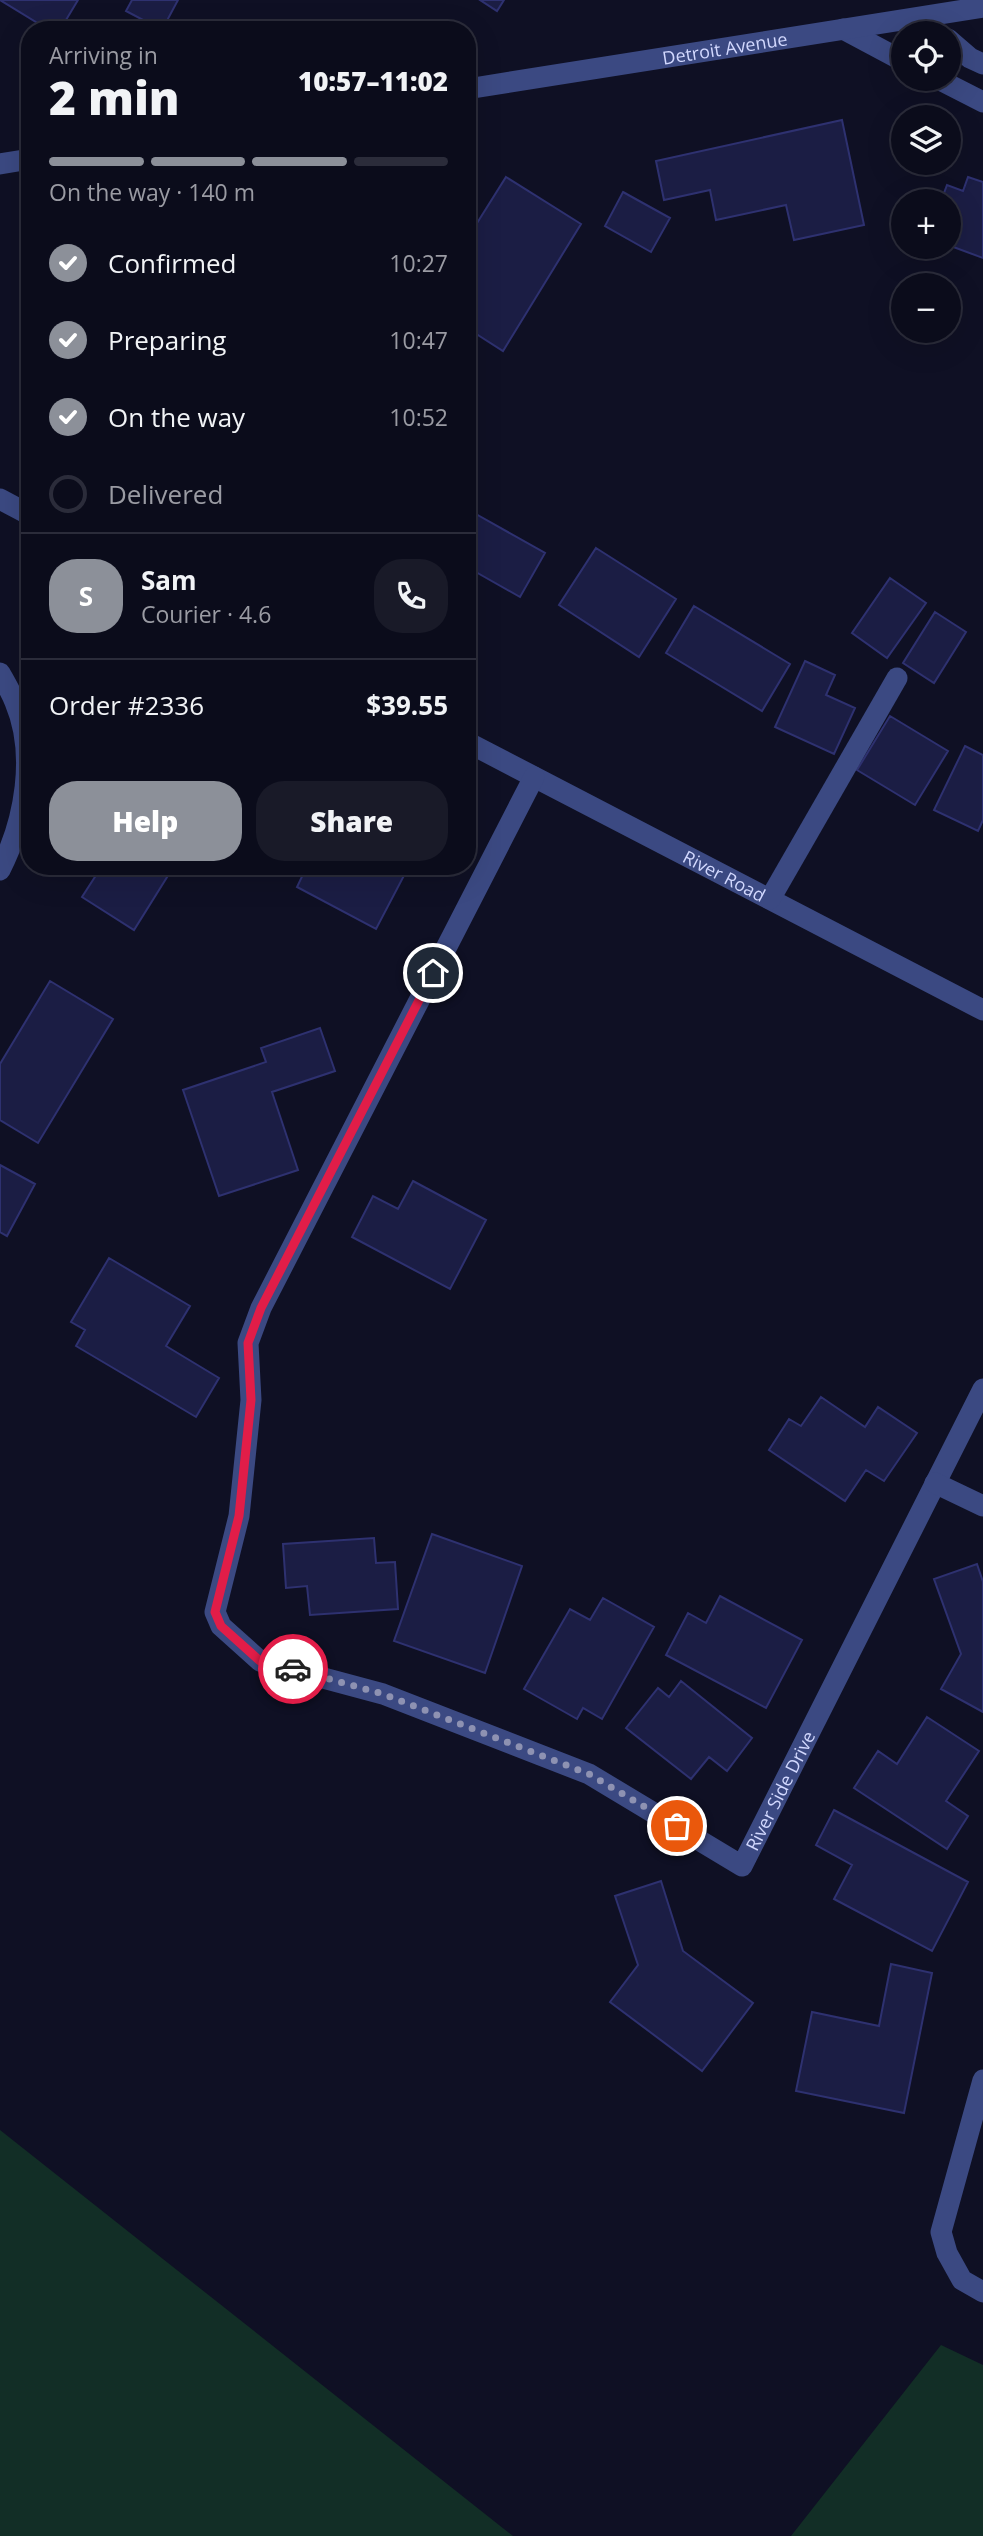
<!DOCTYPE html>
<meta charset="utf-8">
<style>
body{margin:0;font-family:"Open Sans",sans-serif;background:#191a28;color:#f1f3f6;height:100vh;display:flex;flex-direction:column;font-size:26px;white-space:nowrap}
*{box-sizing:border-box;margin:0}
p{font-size:23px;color:#9a9ba3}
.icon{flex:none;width:38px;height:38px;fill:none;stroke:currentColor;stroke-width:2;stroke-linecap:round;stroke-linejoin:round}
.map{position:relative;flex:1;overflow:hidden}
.panel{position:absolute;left:21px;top:21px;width:455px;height:854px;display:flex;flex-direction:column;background:#0b0c1b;border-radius:28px;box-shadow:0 7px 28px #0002,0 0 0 2px #2b2c3a}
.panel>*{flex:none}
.buttons{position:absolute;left:891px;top:21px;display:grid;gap:14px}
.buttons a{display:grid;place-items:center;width:70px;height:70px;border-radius:50%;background:#0b0c1b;box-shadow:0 7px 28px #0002,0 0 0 2px #2b2c3a;font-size:35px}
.pin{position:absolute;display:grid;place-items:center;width:60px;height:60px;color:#fff;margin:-30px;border:4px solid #fff;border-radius:50%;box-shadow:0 2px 7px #0007}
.courier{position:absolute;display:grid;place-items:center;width:70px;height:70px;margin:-35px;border:5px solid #e11d48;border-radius:50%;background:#fff;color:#222;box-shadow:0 2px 9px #0007}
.headline em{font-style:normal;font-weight:800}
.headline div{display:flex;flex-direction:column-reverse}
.headline{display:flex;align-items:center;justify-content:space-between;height:119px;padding:0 28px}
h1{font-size:46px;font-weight:800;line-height:52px}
.bar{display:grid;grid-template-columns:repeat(4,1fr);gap:10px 7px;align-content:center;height:84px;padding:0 28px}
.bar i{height:9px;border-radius:5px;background:#2b2c3a}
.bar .current{background:#8c9099}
.bar p{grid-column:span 4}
.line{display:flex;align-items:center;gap:18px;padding:0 28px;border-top:2px solid #2b2c3a}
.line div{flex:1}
.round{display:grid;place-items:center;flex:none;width:74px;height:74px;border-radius:28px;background:#191a28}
ol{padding:0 28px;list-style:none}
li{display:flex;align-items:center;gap:21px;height:77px}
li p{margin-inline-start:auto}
li .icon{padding:7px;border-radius:50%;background:#8c9099;color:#fff;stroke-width:4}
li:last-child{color:#9a9ba3}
li i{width:38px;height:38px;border:4px solid #2b2c3a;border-radius:50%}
.primary-button{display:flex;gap:14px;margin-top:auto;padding:14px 28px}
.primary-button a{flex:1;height:80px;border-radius:28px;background:#8c9099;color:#fff;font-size:28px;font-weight:800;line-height:80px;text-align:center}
.primary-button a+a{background:#191a28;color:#f1f3f6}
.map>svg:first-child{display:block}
.green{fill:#122e26}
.building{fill:#1b1d44;stroke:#2e3170;stroke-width:2}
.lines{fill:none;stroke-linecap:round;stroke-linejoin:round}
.minor{stroke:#3b4982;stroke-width:21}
.done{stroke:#8e92b2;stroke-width:7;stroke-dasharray:0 12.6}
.route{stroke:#e11d48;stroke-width:9}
.labels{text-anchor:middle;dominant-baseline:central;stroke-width:5;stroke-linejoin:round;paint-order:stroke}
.street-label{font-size:18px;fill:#d2d8fe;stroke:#0f1024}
</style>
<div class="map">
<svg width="983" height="2536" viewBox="0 0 983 2536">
<rect width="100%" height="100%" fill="#0f1024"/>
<path class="green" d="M0 2129V2130L513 2536H0Z
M941 2345 983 2365V2536H791Z"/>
<path class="building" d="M0 0H78L60 30H49Z
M132 0H178L162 30 126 11Z
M480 0H504L497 11Z
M842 120 864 225 794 240 786 205 716 220 710 190 664 200 656 161Z
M506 177 581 224 503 351 467 328V239Z
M968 177 983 182V258L948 245V201H941L947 185 963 191Z
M623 192 670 218 651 252 605 226Z
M467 509 545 553 520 597 467 567Z
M596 548 676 599 639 657 559 605Z
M890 578 926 603 887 658 852 633Z
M694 606 790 664 762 711 666 653Z
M935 612 966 632 934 683 903 663Z
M805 661 835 675 826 695 855 708 834 754 775 727Z
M890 716 948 751 915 805 857 770Z
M965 746 983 755V820L978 831 934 810Z
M102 866H174L134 930 82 897Z
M307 866H316L330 873 333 866H409L376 929 297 887Z
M50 981 113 1019 38 1143 0 1120V1064Z
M320 1028 335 1071 272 1092 298 1170 219 1196 183 1090 266 1062 261 1048Z
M0 1165 35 1184 7 1236 0 1232Z
M413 1181 486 1220 450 1289 352 1237 373 1196 398 1209Z
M109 1258 190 1306 166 1346 219 1378 196 1417 76 1346 85 1330 71 1322Z
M821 1397 865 1427 878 1407 917 1433 884 1481 866 1470 845 1501 769 1450 789 1419 801 1426Z
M432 1534 522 1566 485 1673 394 1641Z
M374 1538 376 1563 395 1562 398 1609 310 1615 307 1586 286 1588 283 1544Z
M977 1564 983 1582V1712L941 1689 961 1654 934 1579Z
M720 1596 802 1640 766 1708 666 1655 688 1613 706 1623Z
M603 1598 654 1627 602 1719 583 1708 577 1719 524 1689 570 1609 590 1620Z
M681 1681 752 1738 727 1771 709 1757 691 1779 626 1728 658 1688 669 1697Z
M927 1717 979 1751 946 1801 968 1816 947 1849 854 1788 878 1751 897 1764Z
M834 1810 968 1882 932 1951 834 1899 852 1865 816 1845Z
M661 1881 683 1951 753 2003 702 2071 610 2002 638 1965 615 1896Z
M891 1964 932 1973 904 2113 796 2091 812 2012 879 2026Z"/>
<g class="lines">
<g class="minor">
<path d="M843 29 903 61"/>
<path d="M948 39 970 58 983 64"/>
<path d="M938 79 983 102"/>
<path id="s1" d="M467 89 983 7"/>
<path d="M0 164 30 159"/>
<path d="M0 499 30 515"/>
<path d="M0 673C5 682 11 692 15 702 37 754 25 821 0 870"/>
<path id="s2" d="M467 742 983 1010"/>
<path id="s3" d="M534 777 261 1308 248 1343 251 1400 239 1516 215 1612 221 1626 260 1661 383 1694 589 1774 742 1866 983 1389"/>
<path d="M770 899 897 678"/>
<path d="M935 1483 983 1506"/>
<path d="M983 2080 941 2232 947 2253 962 2280 983 2292"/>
</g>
</g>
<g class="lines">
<path class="done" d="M293 1669 383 1694 589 1774 677 1826"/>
<path class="route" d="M293 1669 260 1661 221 1626 215 1612 239 1516 251 1400 248 1343 261 1308 433 973"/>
</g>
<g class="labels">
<g class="street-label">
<text stroke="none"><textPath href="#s1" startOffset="261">Detroit Avenue</textPath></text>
<text stroke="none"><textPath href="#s2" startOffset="290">River Road</textPath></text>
<text stroke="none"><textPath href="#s3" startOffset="1586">River Side Drive</textPath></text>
</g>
</g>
</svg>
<div class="buttons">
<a><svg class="icon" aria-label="locate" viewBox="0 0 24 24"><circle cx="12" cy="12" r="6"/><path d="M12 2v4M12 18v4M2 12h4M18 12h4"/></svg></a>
<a><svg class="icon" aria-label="layers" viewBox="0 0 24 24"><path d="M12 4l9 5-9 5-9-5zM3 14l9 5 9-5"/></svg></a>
<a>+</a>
<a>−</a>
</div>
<div class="pin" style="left:677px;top:1826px;background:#ea580c"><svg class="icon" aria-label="bag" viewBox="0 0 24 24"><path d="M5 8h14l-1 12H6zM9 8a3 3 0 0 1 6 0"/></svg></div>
<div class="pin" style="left:433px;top:973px;background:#1f2937"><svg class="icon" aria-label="home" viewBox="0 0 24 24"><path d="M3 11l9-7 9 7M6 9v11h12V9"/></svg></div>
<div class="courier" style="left:293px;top:1669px"><svg class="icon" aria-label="car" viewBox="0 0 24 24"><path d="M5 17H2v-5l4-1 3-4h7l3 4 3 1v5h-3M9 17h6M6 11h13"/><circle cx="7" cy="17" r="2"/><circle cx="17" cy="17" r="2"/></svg></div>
<section class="panel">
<div class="headline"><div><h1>2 min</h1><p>Arriving in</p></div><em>10:57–11:02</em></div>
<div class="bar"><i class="current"></i><i class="current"></i><i class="current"></i><i></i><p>On the way · 140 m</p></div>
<ol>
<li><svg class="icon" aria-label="check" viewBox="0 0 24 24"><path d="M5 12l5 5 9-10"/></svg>Confirmed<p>10:27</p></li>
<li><svg class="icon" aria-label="check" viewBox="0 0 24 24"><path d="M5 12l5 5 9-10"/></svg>Preparing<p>10:47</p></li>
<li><svg class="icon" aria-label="check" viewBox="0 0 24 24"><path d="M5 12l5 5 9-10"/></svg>On the way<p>10:52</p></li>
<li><i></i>Delivered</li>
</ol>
<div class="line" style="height:126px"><b class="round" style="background:#8c9099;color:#fff">S</b><div><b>Sam</b><p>Courier · 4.6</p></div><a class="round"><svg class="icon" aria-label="phone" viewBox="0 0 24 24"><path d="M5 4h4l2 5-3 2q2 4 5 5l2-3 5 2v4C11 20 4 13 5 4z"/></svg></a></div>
<div class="line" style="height:91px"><div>Order #2336</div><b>$39.55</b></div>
<div class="primary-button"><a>Help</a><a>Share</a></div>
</section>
</div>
